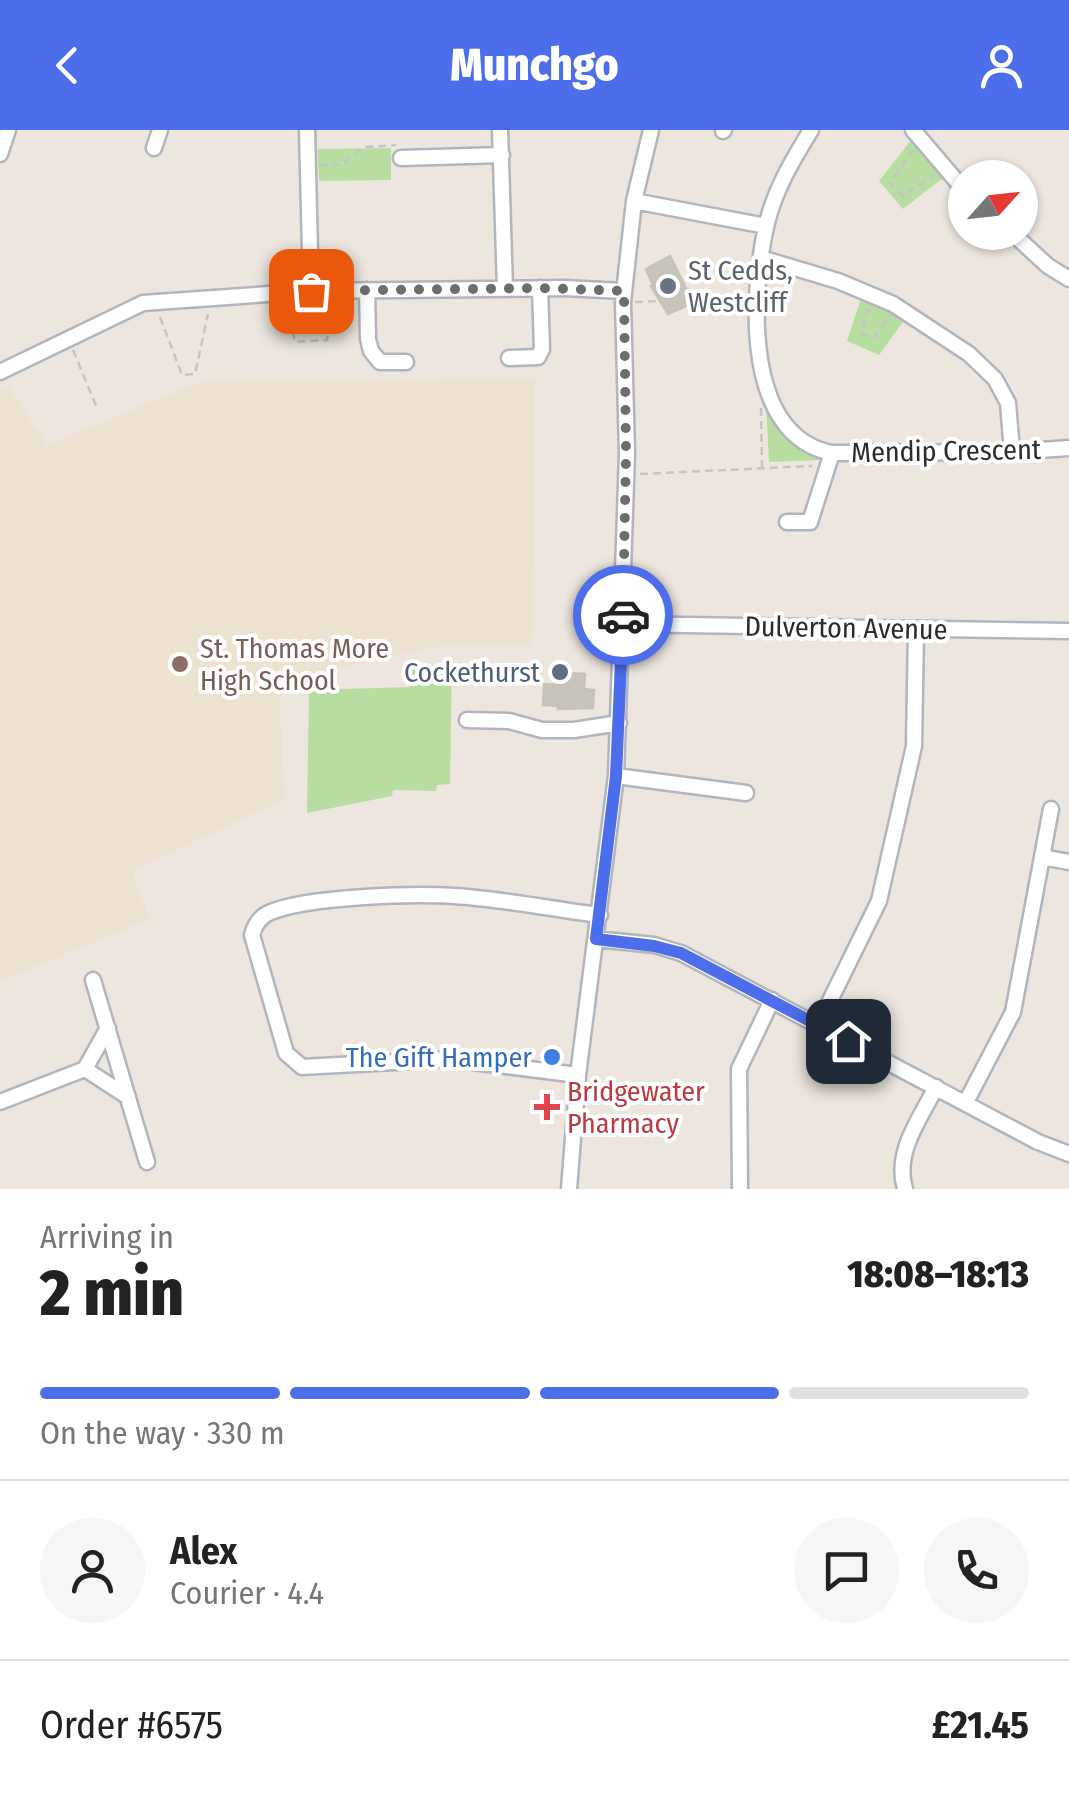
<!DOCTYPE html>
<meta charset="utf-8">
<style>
body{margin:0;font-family:"Fira Sans Condensed",sans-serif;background:#f6f6f6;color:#222;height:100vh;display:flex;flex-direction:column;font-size:38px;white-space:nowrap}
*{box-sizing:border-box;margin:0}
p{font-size:32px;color:#767676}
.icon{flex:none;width:55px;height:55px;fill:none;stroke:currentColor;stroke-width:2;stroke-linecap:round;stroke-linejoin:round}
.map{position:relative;height:1059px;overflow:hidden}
.drawer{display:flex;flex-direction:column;background:#fff;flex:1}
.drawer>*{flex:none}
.needle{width:65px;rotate:63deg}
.fabs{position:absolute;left:948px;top:30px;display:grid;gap:20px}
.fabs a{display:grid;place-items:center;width:90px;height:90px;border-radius:50%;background:#fff;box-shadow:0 2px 8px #0004;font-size:50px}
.pin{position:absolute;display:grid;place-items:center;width:85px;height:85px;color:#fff;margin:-42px;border-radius:20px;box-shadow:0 5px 15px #0006}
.courier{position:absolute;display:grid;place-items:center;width:100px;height:100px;margin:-50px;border:8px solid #4d6eeb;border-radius:50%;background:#fff;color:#222;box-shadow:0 2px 12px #0007}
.head em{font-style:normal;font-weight:800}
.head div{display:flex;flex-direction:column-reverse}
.head{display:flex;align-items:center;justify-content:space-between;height:170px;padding:0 40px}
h1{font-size:65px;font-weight:800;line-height:75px}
.bar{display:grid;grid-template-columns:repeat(4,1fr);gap:15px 10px;align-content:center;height:120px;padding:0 40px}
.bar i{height:12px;border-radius:8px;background:#e0e0e0}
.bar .selected{background:#4d6eeb}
.bar p{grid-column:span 4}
.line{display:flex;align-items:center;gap:25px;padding:0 40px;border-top:2px solid #e0e0e0}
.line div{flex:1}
.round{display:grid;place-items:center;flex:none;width:105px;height:105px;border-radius:52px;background:#f6f6f6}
header{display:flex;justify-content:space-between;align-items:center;height:130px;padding:0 40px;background:#4d6eeb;color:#fff;font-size:45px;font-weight:800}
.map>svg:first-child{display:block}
.education{fill:#ece2d0}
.green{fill:#b7dea0}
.building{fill:#c8c4bd;stroke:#c7c2b9;stroke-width:2.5}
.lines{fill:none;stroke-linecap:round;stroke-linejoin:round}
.minor-casing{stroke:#b2b5be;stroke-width:19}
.path{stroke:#c4c4c4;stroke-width:2.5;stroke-dasharray:8 5;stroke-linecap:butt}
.minor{stroke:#fff;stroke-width:14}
.done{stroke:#6f6d6b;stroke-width:10;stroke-dasharray:0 18}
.route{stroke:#4d6eeb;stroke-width:12}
.worship-dot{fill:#6b7280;stroke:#fff;stroke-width:4}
.education-dot{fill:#8d6e63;stroke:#fff;stroke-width:4}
.service-dot{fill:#5c6f8a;stroke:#fff;stroke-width:4}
.shop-dot{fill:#3f7fe0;stroke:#fff;stroke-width:4}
.health-dot{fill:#e0444e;stroke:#fff;stroke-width:4}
.labels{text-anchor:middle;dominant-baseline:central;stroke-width:8;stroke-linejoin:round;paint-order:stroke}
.worship-label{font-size:28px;fill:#5b616d;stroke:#fff;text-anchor:start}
.street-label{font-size:28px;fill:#2c2c2c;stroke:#fff}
.education-label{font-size:28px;fill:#785e54;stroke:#fff;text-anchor:start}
.service-label{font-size:28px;fill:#4e5e75;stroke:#fff;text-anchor:end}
.shop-label{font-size:28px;fill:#366cbe;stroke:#fff;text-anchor:end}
.health-label{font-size:28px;fill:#be3a42;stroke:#fff;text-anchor:start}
</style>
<header><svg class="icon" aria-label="back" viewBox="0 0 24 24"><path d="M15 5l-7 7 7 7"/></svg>Munchgo<svg class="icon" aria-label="person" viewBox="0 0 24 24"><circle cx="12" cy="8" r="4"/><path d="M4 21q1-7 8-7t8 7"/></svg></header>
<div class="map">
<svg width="1069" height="1059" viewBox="0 0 1069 1059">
<rect width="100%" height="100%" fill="#ece6df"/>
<path class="education" d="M535 249 532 516H441L278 552 285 669 132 741 150 789 0 851V261L9 257 47 315 200 252Z"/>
<path class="green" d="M912 9 943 48 903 79 879 51Z
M391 18V50L319 51 318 19Z
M861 168 905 189 879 225 847 211Z
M766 274 781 302 821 330 769 332Z
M409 535H452L450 654 437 655 436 661 393 660 392 666 307 683 309 560 410 557Z"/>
<path class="building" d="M670 126 686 158 683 159 687 169 684 171 686 176 668 184 651 156 653 155 646 139Z
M565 543 585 544 584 559 594 560 593 578 558 579V576L543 575 544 554 565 555Z"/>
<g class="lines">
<defs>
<path id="minor" d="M307 0 311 161
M500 0 505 159
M811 0C792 31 774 61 766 97 751 165 743 306 832 323L1012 322 1069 318
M913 0 965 61
M723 1 724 0
M154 18 160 0
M0 24 8 0
M401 28 502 25
M634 71 766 96
M1011 102 1048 136 1069 149
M761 128 838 151 893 174 969 224 995 249 1008 273 1012 322
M367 160 368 209 371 221 380 232H406
M509 228 538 227 542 219 540 158
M0 242 143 173 311 161 564 158 624 161
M787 392H810L832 323
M623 494 1069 501
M467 590 509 591 542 600H574L619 593
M616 646 746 663
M1042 727 1069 732
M596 809 654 815 681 823 1038 1012 1069 1024
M93 850 147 1032
M818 895 879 771 914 616 916 499
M85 939 108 898
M578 945 449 929 302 937 286 923 252 805C255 794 260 786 271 782 307 767 413 763 454 766 503 769 551 779 600 785
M0 972 85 939 128 967
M966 972 1013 882 1051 679
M569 1059 578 945 616 646 627 323 623 172 634 71 651 0
M740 1059 739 939 772 870
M905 1059C894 1022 920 989 936 957"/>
</defs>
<use href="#minor" class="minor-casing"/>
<path class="path" d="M914 20 890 53 903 66 934 45
M319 35H339L365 17 396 15
M635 172 659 171
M288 176 295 212 327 210 331 172
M868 178 862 204 874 208 890 185
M160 187 182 245 195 244 208 184
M73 220 97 278
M761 278 762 338
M640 344 812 336"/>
<use href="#minor" class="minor"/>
</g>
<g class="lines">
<path class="done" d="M311 161 540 158 624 161 626 323 623 485"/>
<path class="route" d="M623 485 616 646 596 809 654 816 681 823 848 911"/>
</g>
<circle class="worship-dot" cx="668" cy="156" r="10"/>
<circle class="education-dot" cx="180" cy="534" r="10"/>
<circle class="service-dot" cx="560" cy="542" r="10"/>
<circle class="shop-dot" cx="552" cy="927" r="10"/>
<path class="health-dot" d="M542 962h10v10h10v10h-10v10h-10v-10h-10v-10h10z"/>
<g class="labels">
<g class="worship-label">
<text x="688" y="140">St Cedds,<tspan x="688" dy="32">Westcliff</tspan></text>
</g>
<g class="street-label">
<text transform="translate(946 321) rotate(-1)">Mendip Crescent</text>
<text transform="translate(846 498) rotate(1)">Dulverton Avenue</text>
</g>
<g class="education-label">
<text x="200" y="518">St. Thomas More<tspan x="200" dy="32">High School</tspan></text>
</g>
<g class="service-label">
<text x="540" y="542">Cockethurst</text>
</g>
<g class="shop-label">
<text x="532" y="927">The Gift Hamper</text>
</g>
<g class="health-label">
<text x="567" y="961">Bridgewater<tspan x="567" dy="32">Pharmacy</tspan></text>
</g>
</g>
</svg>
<div class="fabs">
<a><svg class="needle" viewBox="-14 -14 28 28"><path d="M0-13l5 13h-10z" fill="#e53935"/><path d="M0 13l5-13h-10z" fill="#767676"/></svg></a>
</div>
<div class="pin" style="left:311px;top:161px;background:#ea580c"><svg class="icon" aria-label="bag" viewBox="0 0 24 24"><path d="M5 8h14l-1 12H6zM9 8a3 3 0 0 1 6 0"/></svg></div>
<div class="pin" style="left:848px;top:911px;background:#1f2937"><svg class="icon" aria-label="home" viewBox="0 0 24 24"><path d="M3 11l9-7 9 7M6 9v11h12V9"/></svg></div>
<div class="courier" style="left:623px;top:485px"><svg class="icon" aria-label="car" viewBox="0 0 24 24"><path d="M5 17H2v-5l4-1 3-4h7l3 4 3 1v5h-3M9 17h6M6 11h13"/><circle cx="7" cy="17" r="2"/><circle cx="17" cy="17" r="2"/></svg></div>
</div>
<section class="drawer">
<div class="head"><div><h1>2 min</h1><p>Arriving in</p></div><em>18:08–18:13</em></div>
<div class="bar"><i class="selected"></i><i class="selected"></i><i class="selected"></i><i></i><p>On the way · 330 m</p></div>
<div class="line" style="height:180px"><a class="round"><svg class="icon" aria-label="person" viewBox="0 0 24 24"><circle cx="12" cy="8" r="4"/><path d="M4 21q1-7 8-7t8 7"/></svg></a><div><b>Alex</b><p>Courier · 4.4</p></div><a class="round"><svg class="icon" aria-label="chat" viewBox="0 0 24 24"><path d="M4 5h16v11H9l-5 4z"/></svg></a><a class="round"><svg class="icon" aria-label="phone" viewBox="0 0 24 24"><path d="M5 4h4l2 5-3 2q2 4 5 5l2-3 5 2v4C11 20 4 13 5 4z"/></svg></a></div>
<div class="line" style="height:130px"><div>Order #6575</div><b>£21.45</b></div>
</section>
